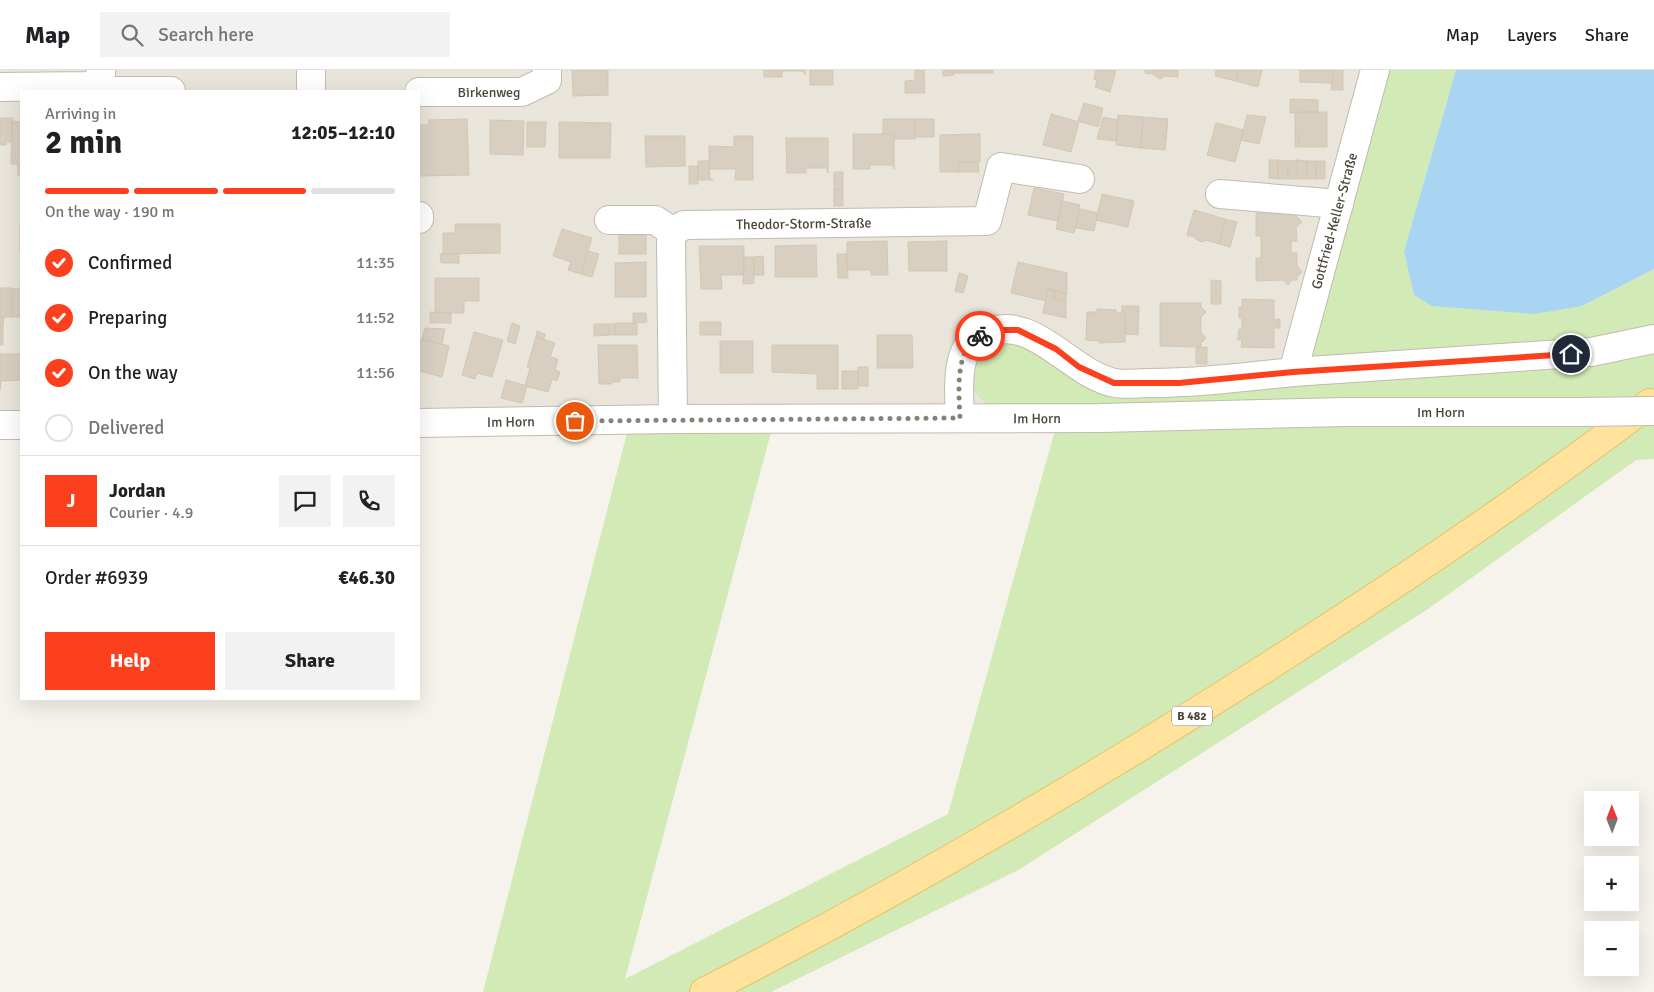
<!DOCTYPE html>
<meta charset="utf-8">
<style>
body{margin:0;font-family:Signika,sans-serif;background:#f2f2f2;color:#202124;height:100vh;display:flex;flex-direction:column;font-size:19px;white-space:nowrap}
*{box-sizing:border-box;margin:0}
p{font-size:16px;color:#757577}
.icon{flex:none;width:28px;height:28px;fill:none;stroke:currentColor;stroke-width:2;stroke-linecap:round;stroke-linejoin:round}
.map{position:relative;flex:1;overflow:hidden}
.details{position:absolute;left:20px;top:20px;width:400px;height:610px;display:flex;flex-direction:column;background:#fff;border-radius:0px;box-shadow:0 5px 20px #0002}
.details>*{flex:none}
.needle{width:32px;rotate:359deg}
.tools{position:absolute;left:1584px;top:721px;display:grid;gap:10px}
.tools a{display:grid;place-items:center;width:55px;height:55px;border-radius:0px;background:#fff;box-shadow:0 5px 20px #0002;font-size:25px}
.pin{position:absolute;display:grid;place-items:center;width:42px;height:42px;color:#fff;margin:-21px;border:2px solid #fff;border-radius:50%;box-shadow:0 1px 5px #0007}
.courier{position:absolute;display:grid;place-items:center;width:50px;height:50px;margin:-25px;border:4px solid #fc3f1d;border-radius:50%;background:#fff;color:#222;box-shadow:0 1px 6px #0007}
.head em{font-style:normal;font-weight:800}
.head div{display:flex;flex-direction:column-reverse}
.head{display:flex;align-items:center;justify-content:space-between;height:85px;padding:0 25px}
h1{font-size:32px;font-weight:800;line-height:38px}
.bar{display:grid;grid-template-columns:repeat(4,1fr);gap:8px 5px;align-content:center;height:60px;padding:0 25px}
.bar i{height:6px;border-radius:4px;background:#e0e0e0}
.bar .on{background:#fc3f1d}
.bar p{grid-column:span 4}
.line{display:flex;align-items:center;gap:12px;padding:0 25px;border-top:1px solid #e0e0e0}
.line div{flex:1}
.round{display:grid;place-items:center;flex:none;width:52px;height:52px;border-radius:0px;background:#f2f2f2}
ol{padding:0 25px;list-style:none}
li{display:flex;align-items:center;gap:15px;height:55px}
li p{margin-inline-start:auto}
li .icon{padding:5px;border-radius:50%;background:#fc3f1d;color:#fff;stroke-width:4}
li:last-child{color:#757577}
li i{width:28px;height:28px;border:2px solid #e0e0e0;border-radius:50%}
.action{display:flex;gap:10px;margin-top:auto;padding:10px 25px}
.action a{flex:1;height:58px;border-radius:0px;background:#fc3f1d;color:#fff;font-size:20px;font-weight:800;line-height:58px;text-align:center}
.action a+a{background:#f2f2f2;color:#202124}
header{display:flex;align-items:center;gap:30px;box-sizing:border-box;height:70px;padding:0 25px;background:#fff;border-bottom:1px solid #e0e0e0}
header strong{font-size:24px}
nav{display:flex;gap:28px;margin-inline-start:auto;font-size:18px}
.search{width:350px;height:45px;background:#f2f2f2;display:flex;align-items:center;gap:12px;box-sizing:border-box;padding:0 18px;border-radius:0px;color:#757577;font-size:19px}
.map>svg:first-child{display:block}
.residential{fill:#eae5da}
.green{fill:#d2eab5}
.water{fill:#a9d4f2}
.building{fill:#d8cfc1;stroke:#d3c7b4}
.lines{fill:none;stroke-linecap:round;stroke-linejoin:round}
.minor-casing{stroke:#c2bbae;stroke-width:30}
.major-casing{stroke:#e6c16a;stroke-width:30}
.minor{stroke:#fff;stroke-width:28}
.major{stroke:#ffe39c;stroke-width:28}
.minor-bridge-casing{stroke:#c2bbae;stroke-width:30;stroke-linecap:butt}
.minor-bridge{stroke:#fff;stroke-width:28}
.done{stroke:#878178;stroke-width:5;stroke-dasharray:0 9}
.route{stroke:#fc3f1d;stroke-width:6}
.labels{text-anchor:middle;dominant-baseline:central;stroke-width:4.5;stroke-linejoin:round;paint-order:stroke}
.shield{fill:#fff;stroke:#817c74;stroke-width:1}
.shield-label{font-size:12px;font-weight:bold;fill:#4b4439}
.street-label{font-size:14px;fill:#4b4439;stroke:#fff}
</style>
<header>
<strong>Map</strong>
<div class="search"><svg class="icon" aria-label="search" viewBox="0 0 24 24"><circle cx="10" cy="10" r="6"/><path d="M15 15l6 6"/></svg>Search here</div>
<nav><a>Map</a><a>Layers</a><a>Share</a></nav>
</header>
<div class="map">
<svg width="1654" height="922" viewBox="0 0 1654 922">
<rect width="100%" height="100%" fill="#f6f3ec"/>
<path class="residential" d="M0 0H1382L1307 296 967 314 989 338 419 344V21H21V349H0Z"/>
<path class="green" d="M1382 0H1456L1404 181 1582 236 1654 199V258L1596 275 1307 296Z
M999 270 1044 279 1089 311 1654 275V389L1636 390 1428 539 1020 799 771 922H483L627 363 771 362 625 909 948 744 1055 360 989 338 967 314 974 280Z"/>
<path class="water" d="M1456 0H1654V199L1582 236 1534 244 1432 236 1414 225 1404 181Z"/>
<path class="building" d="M572 0H608V25L573 26Z
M764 0H805V5L804 1H782V7H764Z
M810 0H833V15H810Z
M915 0H924L925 23H905V11L915 10Z
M943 0H952L954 5 943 6Z
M952 0H993V3H952Z
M1096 0H1116L1110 22 1095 17 1097 10 1094 9Z
M1145 0H1178V7L1165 6 1160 9 1153 4 1145 3Z
M1216 0H1239L1236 11 1215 6Z
M1239 0H1262L1258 17 1236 11Z
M1300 0H1333V13L1300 12Z
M1333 0H1343V20H1331Z
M1290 29 1318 30V42L1290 43Z
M1084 33 1103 38 1098 57 1078 51Z
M1295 42H1327V77H1299V64L1295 60Z
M1051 44 1079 52 1071 82 1043 75Z
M1118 45 1143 47 1141 78 1116 75Z
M1247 45 1266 47 1259 74 1241 70Z
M1103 47 1118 50 1116 71 1097 69Z
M1143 47 1168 49 1165 80 1141 78Z
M0 48H13L11 72H6V75H0Z
M467 49 469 105 419 106V55H429V50Z
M883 49H915V69H894V64H883Z
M915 49H934V67H915Z
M490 50 524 51 523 85 490 84Z
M12 51 21 52V105H18V94H11Z
M527 52H546L545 77H527Z
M559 52 611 53 610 88H559Z
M1216 53 1244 60 1235 92 1207 85Z
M1295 60 1299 64V77H1295Z
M853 64H894V99L893 95H870V99H853Z
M980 64V92H959L958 102H940V65Z
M645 66H685V96L646 97Z
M734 66H753V110H735L736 99H709V76L734 77Z
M786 68H828V103L827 98H806V103H787Z
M1269 90H1278V109L1269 108Z
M1278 90 1288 91V109H1278Z
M1297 90 1307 91V109H1297Z
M1297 90V109H1288V91Z
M698 91H709L710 109 713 110H698Z
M1307 91H1316V109H1307Z
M1316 91H1325V109H1316Z
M959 92H978L979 102H958Z
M689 96H698V114H689Z
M834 102H843V120H834Z
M1034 118 1064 124 1058 151 1028 145Z
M834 120H843V136H834Z
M1102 124 1134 131 1128 157 1096 150Z
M1062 131 1080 135 1074 163 1056 159Z
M1080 139 1098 143 1094 161 1076 158Z
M1285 139 1296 143V146L1302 152 1296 157 1297 171H1291V183H1297V196L1302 202 1297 207V210H1292L1288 215 1283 210 1256 211V188H1261V166H1256V143H1281Z
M1194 140 1225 149 1219 174 1206 170 1203 172 1197 170 1195 167 1187 165Z
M1225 149 1237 152 1230 177 1219 174Z
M20 154H21V182H20Z
M455 154H500V183L443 184V163H455Z
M562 159 592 168 581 204 568 200 571 192 553 186Z
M619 164 646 165V184H619Z
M887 171 888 205H871V200H847V172Z
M947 171V201H909L908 172Z
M816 175 817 207H775V176Z
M699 176H744V205H721L722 219H701Z
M588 181 599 184 592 207 581 204Z
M459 183V193H441L440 184Z
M837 184H847L848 208H838Z
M763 186 764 205H754V187Z
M744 187H754V213L743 214Z
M646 192V227H615V193Z
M1018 192 1067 203V224L1048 219 1046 231 1011 223Z
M959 203 968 206 963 223 955 221Z
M435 208H479V231H464V243H435Z
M1211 210 1221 211V234H1211Z
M0 218H12V247H0Z
M21 218V247H12V219Z
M1048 219 1055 221 1053 228 1066 231V248L1043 243Z
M1055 221 1066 224V231L1053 228Z
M1242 229 1274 230V250L1280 249V258H1274V278L1241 277 1242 270H1238L1239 259H1242V248H1239V237H1242Z
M1160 233H1201V237L1206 242 1201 247V262L1206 268 1201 273V277L1160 276Z
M1122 236H1139L1138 265 1125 264V243H1122Z
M1097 239 1116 240V243H1125V272L1099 273V271L1086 270 1087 242H1097Z
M430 242 451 243V253H430Z
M633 243H646L647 252 633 253Z
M0 247H4L3 256H0Z
M700 252H721V265H700Z
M512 253 520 256 515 274 507 271Z
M615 253H637V265H615Z
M594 254H608L609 265 594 266Z
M608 254H615V265H609Z
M0 256H3V275H0Z
M425 258 445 259 442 274 422 269Z
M537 261 545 264 544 269 536 267Z
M474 262 503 270 492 307 477 303 475 309 462 305Z
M877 265H912L913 298H877Z
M536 267 555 273 550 287 558 289 555 300 560 302 557 311 552 309 548 322 525 316 530 298 527 297Z
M421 269 449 276 442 307 419 301V276Z
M720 271H753V303H720Z
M598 275H637L638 308H620V312H613L611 314H599Z
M772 275H838V319H817V304L772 302Z
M1207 277V294H1196V278Z
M0 284H21V310L1 311 0 320Z
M858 297H868V316H858Z
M842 301H858V319H842Z
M506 310 527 316 522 333 501 328Z"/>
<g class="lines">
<defs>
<g id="minor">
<path d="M311 0V21"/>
<path d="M93 16 108 21H171"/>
<path d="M0 17 93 16 101 5V0"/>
<path id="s1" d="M419 22H522L547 10V0"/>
<path d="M1220 124 1339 134"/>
<path d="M419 149V146"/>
<path d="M609 150H655L673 162"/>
<path d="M1293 302 1591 282 1654 269"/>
<path id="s2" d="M960 348C959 325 955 284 975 268 978 266 982 265 985 264 1032 241 1071 305 1115 313 1125 315 1138 313 1149 313 1197 313 1245 307 1293 302L1375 0"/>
<path id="s3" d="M673 349 671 172 673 162 684 155 987 151 1001 97 1080 109"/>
<path id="s4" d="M419 353 673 349 1101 348 1346 342H1579"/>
<path d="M0 355H21"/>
</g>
<path id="major" d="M704 922C904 820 1098 706 1286 585 1411 505 1533 422 1650 333"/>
</defs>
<use href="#minor" class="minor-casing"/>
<use href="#major" class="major-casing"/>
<use href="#minor" class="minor"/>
<use href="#major" class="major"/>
<defs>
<path id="minor-bridge" d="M1579 342 1654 341"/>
</defs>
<use href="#minor-bridge" class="minor-bridge-casing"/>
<use href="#minor-bridge" class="minor-bridge"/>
</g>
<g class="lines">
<path class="done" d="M575 351 960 348C959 325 954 278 980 266"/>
<path class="route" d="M980 266 994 260H1018L1056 279 1079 297 1114 313H1179L1293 302 1571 284"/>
</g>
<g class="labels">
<rect class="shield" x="1172" y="636.5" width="40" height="19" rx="4"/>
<g class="shield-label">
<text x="1192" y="646">B 482</text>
</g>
<g class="street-label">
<text stroke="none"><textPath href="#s1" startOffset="70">Birkenweg</textPath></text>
<text stroke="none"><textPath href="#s2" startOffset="575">Gottfried-Keller-Straße</textPath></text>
<text stroke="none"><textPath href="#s3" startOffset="320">Theodor-Storm-Straße</textPath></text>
<text stroke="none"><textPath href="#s4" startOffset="1022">Im Horn</textPath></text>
<text stroke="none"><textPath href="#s4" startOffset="618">Im Horn</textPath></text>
<text stroke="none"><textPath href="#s4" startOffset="92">Im Horn</textPath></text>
</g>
</g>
</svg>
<div class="tools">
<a><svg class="needle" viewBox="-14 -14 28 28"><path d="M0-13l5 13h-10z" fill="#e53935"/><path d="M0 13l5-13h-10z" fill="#757577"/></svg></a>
<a>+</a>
<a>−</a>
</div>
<div class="pin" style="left:575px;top:351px;background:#ea580c"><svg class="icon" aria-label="bag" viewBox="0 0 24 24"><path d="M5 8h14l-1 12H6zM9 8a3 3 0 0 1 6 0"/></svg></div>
<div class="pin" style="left:1571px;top:284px;background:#1f2937"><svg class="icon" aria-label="home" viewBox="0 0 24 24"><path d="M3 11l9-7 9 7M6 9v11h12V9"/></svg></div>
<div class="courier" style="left:980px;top:266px"><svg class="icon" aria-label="bike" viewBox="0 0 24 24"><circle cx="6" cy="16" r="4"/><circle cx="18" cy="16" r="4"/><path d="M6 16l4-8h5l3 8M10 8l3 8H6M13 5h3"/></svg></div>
<section class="details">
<div class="head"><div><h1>2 min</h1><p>Arriving in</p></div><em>12:05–12:10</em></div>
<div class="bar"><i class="on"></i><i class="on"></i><i class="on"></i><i></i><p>On the way · 190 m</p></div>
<ol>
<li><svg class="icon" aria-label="check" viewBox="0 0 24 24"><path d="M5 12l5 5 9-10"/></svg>Confirmed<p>11:35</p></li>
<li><svg class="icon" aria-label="check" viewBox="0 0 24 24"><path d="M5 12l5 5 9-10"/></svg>Preparing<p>11:52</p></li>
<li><svg class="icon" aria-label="check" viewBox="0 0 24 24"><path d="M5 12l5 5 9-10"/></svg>On the way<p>11:56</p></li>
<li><i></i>Delivered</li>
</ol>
<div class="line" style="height:90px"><b class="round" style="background:#fc3f1d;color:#fff">J</b><div><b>Jordan</b><p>Courier · 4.9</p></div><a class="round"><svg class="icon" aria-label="chat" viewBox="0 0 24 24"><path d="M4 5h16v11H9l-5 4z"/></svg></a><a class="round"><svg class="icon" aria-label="phone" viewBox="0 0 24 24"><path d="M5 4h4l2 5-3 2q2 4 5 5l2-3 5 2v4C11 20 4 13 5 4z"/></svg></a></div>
<div class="line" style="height:65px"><div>Order #6939</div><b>€46.30</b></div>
<div class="action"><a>Help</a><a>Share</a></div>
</section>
</div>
